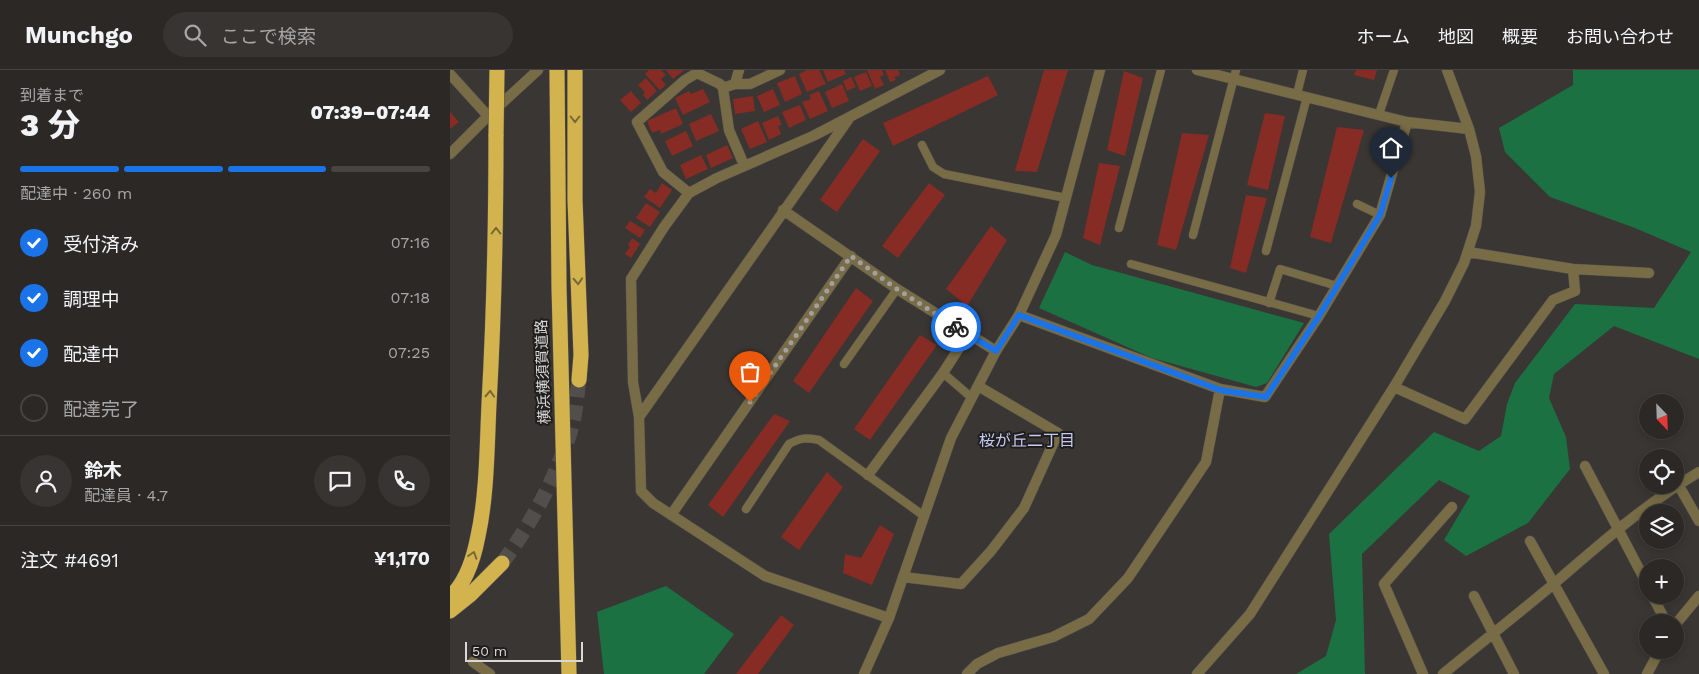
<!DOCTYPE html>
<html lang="ja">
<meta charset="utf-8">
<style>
body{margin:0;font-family:"Work Sans","Noto Sans JP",sans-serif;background:#373432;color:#f1f3f6;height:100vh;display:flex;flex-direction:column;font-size:19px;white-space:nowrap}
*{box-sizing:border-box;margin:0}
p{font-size:16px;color:#a6a6a7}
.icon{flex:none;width:28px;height:28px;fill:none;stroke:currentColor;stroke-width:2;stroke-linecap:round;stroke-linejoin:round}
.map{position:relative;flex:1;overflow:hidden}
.panel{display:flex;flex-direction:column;background:#2b2826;width:450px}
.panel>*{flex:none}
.needle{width:32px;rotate:157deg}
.tools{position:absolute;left:1189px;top:324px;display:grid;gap:10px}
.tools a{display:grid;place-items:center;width:45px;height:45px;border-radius:50%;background:#2b2826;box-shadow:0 2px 8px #0003,0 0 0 1px #474443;font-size:25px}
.scale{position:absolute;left:15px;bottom:12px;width:118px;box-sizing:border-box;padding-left:5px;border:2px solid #dad8d7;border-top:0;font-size:14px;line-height:18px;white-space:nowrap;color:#dad8d7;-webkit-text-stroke:4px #1f1e1d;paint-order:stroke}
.pin{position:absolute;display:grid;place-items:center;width:42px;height:42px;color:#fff;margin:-51px -21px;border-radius:50% 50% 50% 0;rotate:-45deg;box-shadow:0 0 5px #0007}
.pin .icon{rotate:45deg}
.courier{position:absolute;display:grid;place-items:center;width:50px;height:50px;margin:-25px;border:4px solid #1a73e8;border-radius:50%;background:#fff;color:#222;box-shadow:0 1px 6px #0007}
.overview em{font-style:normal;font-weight:800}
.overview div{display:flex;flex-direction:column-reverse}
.overview{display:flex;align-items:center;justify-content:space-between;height:85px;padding:0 20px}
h1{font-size:32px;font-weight:800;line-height:38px}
.bar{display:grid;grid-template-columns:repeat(4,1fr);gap:8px 5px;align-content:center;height:60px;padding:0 20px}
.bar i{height:6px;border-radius:4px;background:#474443}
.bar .active{background:#1a73e8}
.bar p{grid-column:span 4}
.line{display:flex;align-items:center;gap:12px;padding:0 20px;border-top:1px solid #474443}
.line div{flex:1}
.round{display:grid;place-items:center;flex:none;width:52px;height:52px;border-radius:26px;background:#373432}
ol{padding:0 20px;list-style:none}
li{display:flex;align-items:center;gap:15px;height:55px}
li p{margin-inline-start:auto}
li .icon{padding:5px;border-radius:50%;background:#1a73e8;color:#fff;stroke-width:4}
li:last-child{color:#a6a6a7}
li i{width:28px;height:28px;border:2px solid #474443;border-radius:50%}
header{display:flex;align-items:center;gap:30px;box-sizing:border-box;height:70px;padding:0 25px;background:#2b2826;border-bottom:1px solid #474443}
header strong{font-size:24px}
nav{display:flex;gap:28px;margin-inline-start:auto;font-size:18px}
.search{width:350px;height:45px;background:#373432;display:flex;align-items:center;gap:12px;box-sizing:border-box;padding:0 18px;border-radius:28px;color:#a6a6a7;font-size:19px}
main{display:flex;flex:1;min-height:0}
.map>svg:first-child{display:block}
.green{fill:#1c7143}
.building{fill:#872c24}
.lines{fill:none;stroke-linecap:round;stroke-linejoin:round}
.motorway-tunnel{stroke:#514e4c;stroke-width:15;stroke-dasharray:15 8;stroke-linecap:butt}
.service-casing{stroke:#565351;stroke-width:9}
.minor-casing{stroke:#565351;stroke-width:11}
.tertiary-casing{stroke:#565351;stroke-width:11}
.motorway-casing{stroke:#565351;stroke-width:16}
.service{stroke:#786c46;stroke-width:8}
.minor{stroke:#786c46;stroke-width:10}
.tertiary{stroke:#786c46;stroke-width:10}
.motorway{stroke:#d2b34d;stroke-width:15}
.motorway-bridge-casing{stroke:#565351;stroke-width:16;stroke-linecap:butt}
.motorway-bridge{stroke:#d2b34d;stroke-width:15}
.oneway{stroke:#786835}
.done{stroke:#a29f9e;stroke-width:5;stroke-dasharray:0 9}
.route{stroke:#1a73e8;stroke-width:6}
.labels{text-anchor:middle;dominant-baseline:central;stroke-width:4;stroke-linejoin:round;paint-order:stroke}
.street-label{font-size:15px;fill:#dad8d7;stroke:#1f1e1d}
.neighbourhood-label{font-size:16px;fill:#c6c8f3;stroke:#1f1e1d}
</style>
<header>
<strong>Munchgo</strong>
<div class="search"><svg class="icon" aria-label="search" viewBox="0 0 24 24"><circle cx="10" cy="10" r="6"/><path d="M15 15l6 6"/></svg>ここで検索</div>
<nav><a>ホーム</a><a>地図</a><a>概要</a><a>お問い合わせ</a></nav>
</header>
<main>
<section class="panel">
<div class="overview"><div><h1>3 分</h1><p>到着まで</p></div><em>07:39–07:44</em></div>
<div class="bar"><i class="active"></i><i class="active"></i><i class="active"></i><i></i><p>配達中 · 260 m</p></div>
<ol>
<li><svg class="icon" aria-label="check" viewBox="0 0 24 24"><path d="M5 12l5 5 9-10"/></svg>受付済み<p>07:16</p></li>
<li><svg class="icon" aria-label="check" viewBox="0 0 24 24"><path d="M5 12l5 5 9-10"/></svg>調理中<p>07:18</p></li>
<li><svg class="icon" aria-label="check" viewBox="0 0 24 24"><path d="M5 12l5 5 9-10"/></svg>配達中<p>07:25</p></li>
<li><i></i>配達完了</li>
</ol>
<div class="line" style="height:90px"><a class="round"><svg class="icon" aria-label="person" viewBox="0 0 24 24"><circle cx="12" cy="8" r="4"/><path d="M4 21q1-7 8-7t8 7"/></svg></a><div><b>鈴木</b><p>配達員 · 4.7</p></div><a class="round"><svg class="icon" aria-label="chat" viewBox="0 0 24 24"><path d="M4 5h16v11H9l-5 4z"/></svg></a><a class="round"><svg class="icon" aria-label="phone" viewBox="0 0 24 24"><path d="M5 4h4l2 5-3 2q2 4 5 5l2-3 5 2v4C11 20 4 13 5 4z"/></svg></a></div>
<div class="line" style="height:65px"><div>注文 #4691</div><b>¥1,170</b></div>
</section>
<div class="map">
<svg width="1249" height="604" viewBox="0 0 1249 604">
<rect width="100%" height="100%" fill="#393633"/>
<path class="green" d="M1123 0H1249V289L1164 256 1104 304 1099 328 1116 367 1120 399 1078 453 1016 486 994 470 1020 426 989 410 912 484 915 604H846L876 586 886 550 879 464 984 362 1029 381 1051 366 1057 334 1065 313 1125 234 1204 238 1241 182 1185 158 1100 127 1055 82 1049 58 1123 15Z
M615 182 642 195 854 253 817 313 806 317 702 288 589 238Z
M216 516 284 564 254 604H154L147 542Z"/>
<path class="building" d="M199 0H211L216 5 211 9 216 15 210 20 195 4Z
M216 0H234L223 9Z
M357 0H369L376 14 357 22 349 4Z
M373 0H394L396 4 378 12Z
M417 0H432L434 5 430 7 434 15 425 19Z
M435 0H448L450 5 444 7 446 10 440 12Z
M594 0H618L587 102 565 101Z
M906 0H927L924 10 904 5Z
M674 1 693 8 675 86 657 80Z
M416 2 422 16 410 21 404 7Z
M345 6 352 24 335 32 327 13Z
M538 6 548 25 443 76 433 53Z
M401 7 406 17 397 21 393 11Z
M196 8 207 21 197 30 193 25 195 22 188 15Z
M392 14 399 31 382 38 375 22Z
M253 19 260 32 233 45 225 28 239 21 241 24Z
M323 19 330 35 314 42 307 26Z
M181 21 191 33 181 42 170 30Z
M369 21 378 41 360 49 352 32 361 29 359 25Z
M303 26 305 41 285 44 283 29Z
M350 35 356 50 339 58 332 42Z
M226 38 233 54 211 64 210 60 202 63 197 51Z
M0 42 9 52 0 59Z
M815 43 835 46 818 120 797 115Z
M261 44 269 61 246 71 239 54Z
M328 46 332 55 328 56 331 64 319 70 312 53Z
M308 51 317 72 300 79 291 59Z
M887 57 914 60 881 173 860 167Z
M236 61 243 76 222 86 215 71Z
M732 63 759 65 726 180 707 175Z
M413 69 430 81 387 142 370 130Z
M277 75 283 88 261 98 256 85Z
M251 85 258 99 236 109 230 95Z
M649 93 670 96 650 175 633 168Z
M212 113 222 120 210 138 194 127 200 119 206 123Z
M479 113 495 125 448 188 432 176Z
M796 125 817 128 796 203 780 198Z
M196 133 210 142 200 157 186 148Z
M180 151 195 160 190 168 175 158Z
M541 156 557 170 516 238 512 232 496 219Z
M182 168 190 174 181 188 175 184 180 177 178 175Z
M406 218 423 231 359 323 343 311Z
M470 265 487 275 420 370 404 359Z
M324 344 340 351 273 447 258 435Z
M377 402 393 417 349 480 331 467Z
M430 455 444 464 422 515 393 503 395 484 411 488Z
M331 545 344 555 308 604H286Z"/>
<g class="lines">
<path class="motorway-tunnel" d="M52 493C81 455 111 399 123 352 126 339 127 324 129 310"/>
<defs>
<path id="service" d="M847 24 853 0
M929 44 944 0
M472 75 483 97 494 104 616 128
M907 134 930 145
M669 158 711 0
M743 165 786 0
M816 181 857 27
M681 194 869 246
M819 233 830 199 887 216
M394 294 447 219
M493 303 522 328
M296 439 339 374C350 368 357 367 369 370L474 446"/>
<path id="minor" d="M747 0 957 52 1019 59
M0 4 38 46
M285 14 289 0
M273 18 285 14H300L330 0
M0 84 38 46 88 0
M239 123 213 102 187 52 235 10 247 3 270 14 273 18 279 60 294 95
M333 140 447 219 546 281
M1018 182 1123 199 1199 203
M569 245 770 319 815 327 869 246 930 145 957 52
M944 317 1015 349 1103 230 1125 221 1123 199
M189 347 400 47
M1211 386 1212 388
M1135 396 1198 516
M418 405 493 303 518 264
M1225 409 1249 451
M221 445 401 186
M1080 471 1154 604
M453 507 511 514 541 481 574 438 608 363 528 316
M1202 525 1216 552
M1024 526 1064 604
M439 548 315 506 203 433 191 421 189 347 183 312 181 209 214 157 239 123 267 108 363 66 490 0
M1225 555 1249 526
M23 592 40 604
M517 604 527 594 548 583 603 567 639 549 678 508 756 392 770 319
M747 604 800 544 944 317 995 231 1014 193 1026 156 1030 122 1026 86 1019 59 997 0
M973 604 934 514 1002 437
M993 604C1031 573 1069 543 1106 512 1152 472 1197 433 1249 402
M1197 604 1210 580"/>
<path id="tertiary" d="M414 604 439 548 501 368 546 281 569 245 606 165 650 0"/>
<path id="motorway" d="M107 0 109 217 119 604
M125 0V130L131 285 129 310
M0 527C16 513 24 487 28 466 37 425 37 376 39 334 44 244 46 155 46 65
M0 541 20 525 52 493"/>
</defs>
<use href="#service" class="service-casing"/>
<use href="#minor" class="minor-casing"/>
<use href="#tertiary" class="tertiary-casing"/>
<use href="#motorway" class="motorway-casing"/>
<use href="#service" class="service"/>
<use href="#minor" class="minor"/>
<use href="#tertiary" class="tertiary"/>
<use href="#motorway" class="motorway"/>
<defs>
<path id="motorway-bridge" d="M46 65 47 0"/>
</defs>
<use href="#motorway-bridge" class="motorway-bridge-casing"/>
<use href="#motorway-bridge" class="motorway-bridge"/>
</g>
<defs><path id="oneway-chevron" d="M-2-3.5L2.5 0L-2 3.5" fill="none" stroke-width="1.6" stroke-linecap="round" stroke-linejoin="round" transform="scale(1.25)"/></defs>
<g class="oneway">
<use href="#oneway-chevron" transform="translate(125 49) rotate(90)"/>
<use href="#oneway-chevron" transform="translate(46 161) rotate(-90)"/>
<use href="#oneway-chevron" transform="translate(128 211) rotate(87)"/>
<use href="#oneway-chevron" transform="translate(40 324) rotate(-87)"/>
<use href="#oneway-chevron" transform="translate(23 485) rotate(-72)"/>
</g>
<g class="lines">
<path class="done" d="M300 332 401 186 447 219 506 257"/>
<path class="route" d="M506 257 546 281 569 245 770 320 816 327 869 246 930 145 941 108"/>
</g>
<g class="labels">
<g class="street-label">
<text transform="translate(93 302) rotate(-92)">横浜横須賀道路</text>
</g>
<g class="neighbourhood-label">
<text x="577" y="370">桜が丘二丁目</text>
</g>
</g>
</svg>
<div class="tools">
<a><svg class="needle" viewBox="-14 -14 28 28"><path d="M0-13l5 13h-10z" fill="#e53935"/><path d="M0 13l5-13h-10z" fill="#a6a6a7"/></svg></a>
<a><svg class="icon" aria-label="locate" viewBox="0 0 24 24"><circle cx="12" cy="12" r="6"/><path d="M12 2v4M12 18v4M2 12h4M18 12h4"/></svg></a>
<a><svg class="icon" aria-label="layers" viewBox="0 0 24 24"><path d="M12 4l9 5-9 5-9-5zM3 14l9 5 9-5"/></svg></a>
<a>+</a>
<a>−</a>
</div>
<div class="scale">50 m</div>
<div class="pin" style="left:300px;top:332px;background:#ea580c"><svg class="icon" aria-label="bag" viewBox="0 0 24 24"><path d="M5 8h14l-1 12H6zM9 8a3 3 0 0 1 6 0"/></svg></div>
<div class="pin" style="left:941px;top:108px;background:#1f2937"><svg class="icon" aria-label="home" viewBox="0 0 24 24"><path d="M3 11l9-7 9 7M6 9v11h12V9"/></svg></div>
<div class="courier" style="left:506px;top:257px"><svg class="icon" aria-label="bike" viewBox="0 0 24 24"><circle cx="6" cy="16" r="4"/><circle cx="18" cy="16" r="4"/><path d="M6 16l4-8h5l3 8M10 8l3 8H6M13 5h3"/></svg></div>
</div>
</main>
